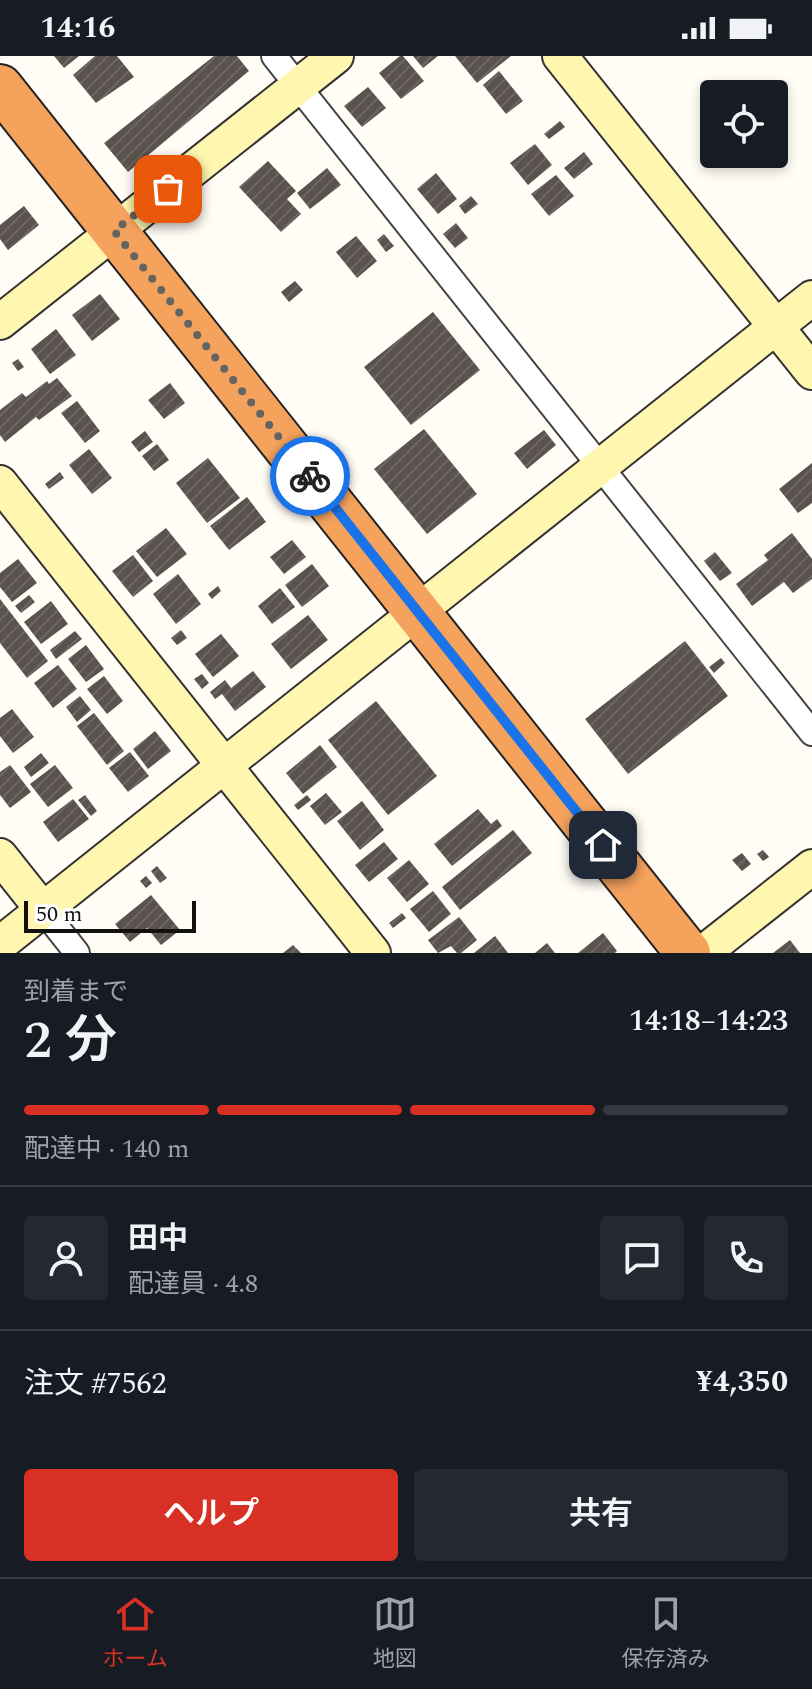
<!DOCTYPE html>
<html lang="ja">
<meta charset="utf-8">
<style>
body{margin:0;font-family:Spectral,"Noto Sans JP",serif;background:#242831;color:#f1f3f6;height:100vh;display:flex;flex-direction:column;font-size:30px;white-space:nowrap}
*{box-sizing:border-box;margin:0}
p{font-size:26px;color:#9ea1a6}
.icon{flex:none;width:44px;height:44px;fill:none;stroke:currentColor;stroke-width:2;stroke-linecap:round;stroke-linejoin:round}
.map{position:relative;height:897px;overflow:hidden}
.side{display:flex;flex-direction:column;background:#171b24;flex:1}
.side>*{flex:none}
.tools{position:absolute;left:700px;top:24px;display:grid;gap:16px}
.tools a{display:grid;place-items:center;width:88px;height:88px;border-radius:8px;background:#171b24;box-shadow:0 4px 12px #0003;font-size:40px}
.scale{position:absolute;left:24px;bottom:20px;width:172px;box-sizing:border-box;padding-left:8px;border:4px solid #111;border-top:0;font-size:22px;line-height:28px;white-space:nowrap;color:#111;-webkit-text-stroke:6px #fff;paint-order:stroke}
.pin{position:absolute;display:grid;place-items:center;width:68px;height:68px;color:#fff;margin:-34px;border-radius:16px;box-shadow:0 4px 12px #0006}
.courier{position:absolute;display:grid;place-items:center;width:80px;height:80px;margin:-40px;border:6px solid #1a73e8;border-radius:50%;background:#fff;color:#222;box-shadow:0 2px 10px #0007}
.head em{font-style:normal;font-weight:600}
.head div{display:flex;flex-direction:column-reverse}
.head{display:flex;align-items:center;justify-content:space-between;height:136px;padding:0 24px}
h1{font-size:52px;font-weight:600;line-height:60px}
.bar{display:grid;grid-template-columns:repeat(4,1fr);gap:12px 8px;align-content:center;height:96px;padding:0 24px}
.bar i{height:10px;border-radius:6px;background:#363941}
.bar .current{background:#d93025}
.bar p{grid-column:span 4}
.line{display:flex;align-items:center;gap:20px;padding:0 24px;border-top:2px solid #363941}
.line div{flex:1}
.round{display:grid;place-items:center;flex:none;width:84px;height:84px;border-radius:8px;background:#242831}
.primary-button{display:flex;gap:16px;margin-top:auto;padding:16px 24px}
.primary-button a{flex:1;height:92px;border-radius:8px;background:#d93025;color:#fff;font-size:32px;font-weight:600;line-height:92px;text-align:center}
.primary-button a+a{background:#242831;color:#f1f3f6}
.status{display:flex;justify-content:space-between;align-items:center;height:56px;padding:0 40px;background:#171b24;direction:ltr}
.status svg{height:22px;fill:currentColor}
.tab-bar{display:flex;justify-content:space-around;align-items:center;height:112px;border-top:2px solid #363941;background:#171b24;font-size:22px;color:#9ea1a6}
.tab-bar a{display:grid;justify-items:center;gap:4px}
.tab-bar .current{color:#d93025}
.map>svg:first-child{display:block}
.building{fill:url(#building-hatch)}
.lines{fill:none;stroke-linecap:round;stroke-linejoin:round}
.street-casing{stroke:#444;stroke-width:28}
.secondary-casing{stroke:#333;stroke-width:38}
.highway-casing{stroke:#222;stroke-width:48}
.street{stroke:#fff;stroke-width:24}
.secondary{stroke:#fff6b0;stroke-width:34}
.highway{stroke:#f5a25d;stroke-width:44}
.done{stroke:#646461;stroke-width:8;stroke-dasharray:0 14.4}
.route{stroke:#1a73e8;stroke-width:10}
</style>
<div class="status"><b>14:16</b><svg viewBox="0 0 49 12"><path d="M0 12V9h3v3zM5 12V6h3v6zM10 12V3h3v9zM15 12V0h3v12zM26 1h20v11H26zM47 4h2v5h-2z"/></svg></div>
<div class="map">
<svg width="812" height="897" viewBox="0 0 812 897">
<defs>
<pattern id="building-hatch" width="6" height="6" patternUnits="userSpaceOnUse" patternTransform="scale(2)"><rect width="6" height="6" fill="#5a524d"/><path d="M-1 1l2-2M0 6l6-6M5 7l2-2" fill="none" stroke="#6d6662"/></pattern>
</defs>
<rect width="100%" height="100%" fill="#fffdf5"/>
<path class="building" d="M54 0H79L64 12Z
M95 0H117L134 21 96 47 73 19Z
M214 0H237L249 15 128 116 104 87Z
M400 0H403L424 25 401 43 379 17Z
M413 0H438L423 12Z
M455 0H511L477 27Z
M499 15 523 45 506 58 483 29Z
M368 31 386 52 362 71 344 50Z
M560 65 565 71 549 83 544 78Z
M535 88 552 109 528 129 510 107Z
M584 96 593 108 574 123 564 112Z
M268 105 296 135 287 143 301 158 281 176 239 131Z
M327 112 341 129 310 153 297 137Z
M436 117 457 143 438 158 417 133Z
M556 119 574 140 549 160 531 138Z
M471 140 478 148 465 158 459 150Z
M24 150 39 169 8 194 0 183V169Z
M456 167 468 182 455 192 443 178Z
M384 178 394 190 386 196 377 184Z
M356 180 377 205 357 222 336 196Z
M295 225 303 234 289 246 281 236Z
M100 238 120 263 92 285 72 259Z
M433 256 480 314 411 369 364 311Z
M56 273 76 299 50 318 31 293Z
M18 303 24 311 18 315 12 307Z
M57 322 72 340 39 364 36 361 5 386 0 379V354L22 337 26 341 47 325 49 328Z
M170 327 185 347 164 363 148 344Z
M77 345 100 375 85 387 61 357Z
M424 373 477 438 427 478 374 413Z
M544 374 556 389 527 413 514 397Z
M145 375 153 386 139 396 131 386Z
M157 388 169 404 154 415 142 400Z
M89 393 112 422 92 438 69 409Z
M208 402 240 442 207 467 176 427Z
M812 407V447L798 457 779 433Z
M60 416 64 422 49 433 45 428Z
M247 441 266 466 229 494 210 470Z
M166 472 187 498 157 521 136 495Z
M792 477 812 503V523L793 537 784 526 752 550 736 528 768 504 764 499Z
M292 484 306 501 284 518 270 501Z
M715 496 732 517 720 525 704 505Z
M133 499 153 525 133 541 112 515Z
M18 503 37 527 12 546 0 531V517Z
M312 508 329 530 302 551 285 529Z
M178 518 201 548 176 568 153 538Z
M218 530 221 535 212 543 208 538Z
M280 532 295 551 272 568 258 550Z
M29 539 35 546 21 557 15 550Z
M0 543 48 605 27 622 0 587Z
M51 545 68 568 41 588 24 566Z
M308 559 328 584 291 613 271 588Z
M181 574 187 582 177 589 171 582Z
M75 575 82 583 56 603 50 594Z
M221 578 239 600 213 621 195 598Z
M685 585 728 640 628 718 585 663Z
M86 589 104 613 86 626 68 603Z
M721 602 725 607 714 617 709 611Z
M58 609 77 633 53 652 34 627Z
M253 615 266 631 235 655 222 638 215 643 210 636 225 624 231 632Z
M202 618 209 627 202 633 194 623Z
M104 620 123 645 107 658 87 633Z
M80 640 91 654 77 666 66 651Z
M376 645 437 720 388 759 328 684Z
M12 653 34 681 13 697 0 680V662Z
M94 657 124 695 107 709 77 670Z
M155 675 171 695 148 713 133 693Z
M320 689 337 711 303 738 286 717Z
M130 696 149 720 128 736 109 712Z
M41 697 49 707 31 721 24 711Z
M10 709 31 736 10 752 0 739V716Z
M55 709 73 732 48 751 30 728Z
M326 737 342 756 325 769 310 750Z
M85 739 97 755 91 760 78 744Z
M307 739 311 744 298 754 294 749Z
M73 743 89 763 58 786 43 766Z
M362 745 384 774 360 794 337 765Z
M478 753 491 768 497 763 502 770 452 810 434 788Z
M513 774 532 797 460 854 442 831Z
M384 786 398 803 369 826 355 809Z
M763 794 769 801 763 805 757 798Z
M742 797 751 808 742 815 732 804Z
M409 804 429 828 407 846 387 822Z
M157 810 167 822 160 827 151 815Z
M146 820 152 827 146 832 140 825Z
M433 835 451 858 429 876 410 853Z
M151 839 180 874 161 889 147 872 130 886 115 868Z
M402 857 406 862 393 872 389 867Z
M459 861 477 884 461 897H457L451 890 438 897 428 884Z
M603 877 617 895 615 897H578Z
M495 880 508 897H474Z
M790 884 800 897H773Z
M547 887 555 897H535Z
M293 889 301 897H283Z"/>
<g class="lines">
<defs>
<path id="street" d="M274 0 812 677
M43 854 77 897"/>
<path id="secondary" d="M560 0 812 316
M0 266 336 0
M0 427 373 897
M0 800 43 854
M0 888 812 242
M703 897 812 811"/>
<path id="highway" d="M0 31 688 897"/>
</defs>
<use href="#street" class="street-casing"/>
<use href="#secondary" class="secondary-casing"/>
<use href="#highway" class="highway-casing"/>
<use href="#street" class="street"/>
<use href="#secondary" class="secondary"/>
<use href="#highway" class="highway"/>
</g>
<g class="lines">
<path class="done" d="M168 133 114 175 310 420"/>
<path class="route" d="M310 420 603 789"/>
</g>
</svg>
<div class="tools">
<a><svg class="icon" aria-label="locate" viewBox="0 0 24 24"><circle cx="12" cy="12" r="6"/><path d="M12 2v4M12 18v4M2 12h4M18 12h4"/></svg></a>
</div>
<div class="scale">50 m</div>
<div class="pin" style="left:168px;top:133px;background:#ea580c"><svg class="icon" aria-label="bag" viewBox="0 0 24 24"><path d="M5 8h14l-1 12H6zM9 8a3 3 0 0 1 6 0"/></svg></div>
<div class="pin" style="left:603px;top:789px;background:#1f2937"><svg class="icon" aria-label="home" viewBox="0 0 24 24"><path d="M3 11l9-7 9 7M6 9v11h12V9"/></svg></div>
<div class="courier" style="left:310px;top:420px"><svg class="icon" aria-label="bike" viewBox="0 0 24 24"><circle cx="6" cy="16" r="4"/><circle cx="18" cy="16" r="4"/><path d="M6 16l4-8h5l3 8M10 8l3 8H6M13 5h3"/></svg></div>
</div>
<section class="side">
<div class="head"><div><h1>2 分</h1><p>到着まで</p></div><em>14:18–14:23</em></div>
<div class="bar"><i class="current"></i><i class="current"></i><i class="current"></i><i></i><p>配達中 · 140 m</p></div>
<div class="line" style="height:144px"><a class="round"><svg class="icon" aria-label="person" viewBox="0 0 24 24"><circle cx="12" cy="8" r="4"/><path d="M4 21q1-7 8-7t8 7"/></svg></a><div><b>田中</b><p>配達員 · 4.8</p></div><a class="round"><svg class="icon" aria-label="chat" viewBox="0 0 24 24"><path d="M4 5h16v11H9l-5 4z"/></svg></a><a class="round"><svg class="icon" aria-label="phone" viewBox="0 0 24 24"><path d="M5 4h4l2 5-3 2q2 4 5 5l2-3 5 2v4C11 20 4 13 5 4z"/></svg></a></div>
<div class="line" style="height:104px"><div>注文 #7562</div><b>¥4,350</b></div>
<div class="primary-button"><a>ヘルプ</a><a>共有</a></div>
</section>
<nav class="tab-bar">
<a class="current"><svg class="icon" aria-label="home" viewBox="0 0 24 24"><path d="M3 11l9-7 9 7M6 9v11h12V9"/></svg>ホーム</a>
<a><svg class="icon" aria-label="map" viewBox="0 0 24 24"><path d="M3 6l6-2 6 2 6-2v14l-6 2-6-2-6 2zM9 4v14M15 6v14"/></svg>地図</a>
<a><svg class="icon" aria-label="saved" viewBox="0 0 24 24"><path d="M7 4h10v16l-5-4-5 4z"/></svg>保存済み</a>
</nav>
